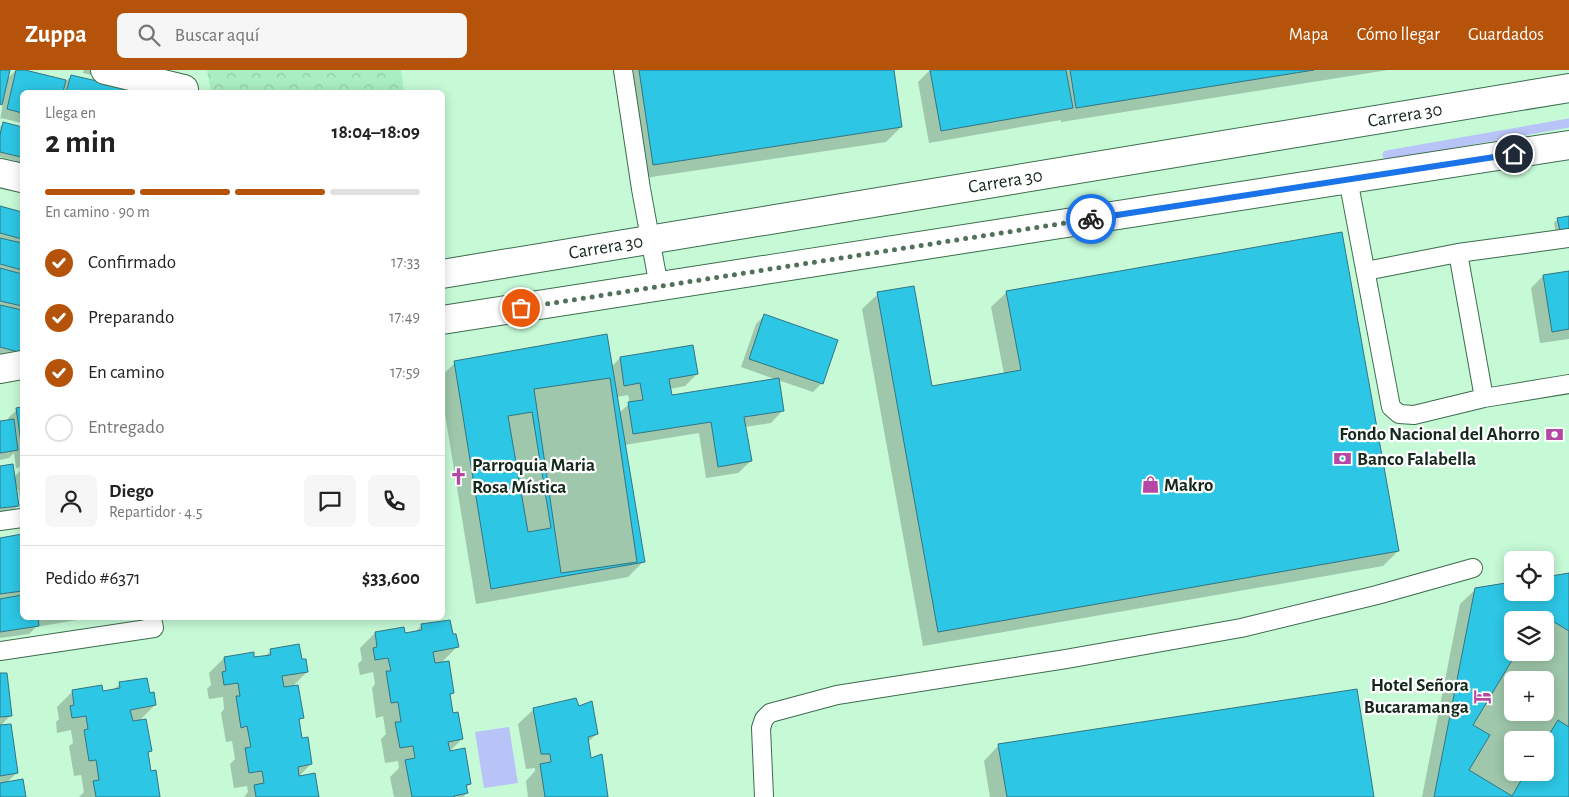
<!DOCTYPE html>
<html lang="es">
<meta charset="utf-8">
<style>
body{margin:0;font-family:"Alegreya Sans",sans-serif;background:#f6f6f6;color:#222;height:100vh;display:flex;flex-direction:column;font-size:19px;white-space:nowrap}
*{box-sizing:border-box;margin:0}
p{font-size:16px;color:#767676}
.icon{flex:none;width:28px;height:28px;fill:none;stroke:currentColor;stroke-width:2;stroke-linecap:round;stroke-linejoin:round}
.map{position:relative;flex:1;overflow:hidden}
.drawer{position:absolute;left:20px;top:20px;width:425px;height:530px;display:flex;flex-direction:column;background:#fff;border-radius:8px;box-shadow:0 2px 12px #0003}
.drawer>*{flex:none}
.fabs{position:absolute;left:1504px;top:481px;display:grid;gap:10px}
.fabs a{display:grid;place-items:center;width:50px;height:50px;border-radius:8px;background:#fff;box-shadow:0 2px 12px #0003;font-size:25px}
.pin{position:absolute;display:grid;place-items:center;width:42px;height:42px;color:#fff;margin:-21px;border:2px solid #fff;border-radius:50%;box-shadow:0 1px 5px #0007}
.courier{position:absolute;display:grid;place-items:center;width:50px;height:50px;margin:-25px;border:4px solid #1a73e8;border-radius:50%;background:#fff;color:#222;box-shadow:0 1px 6px #0007}
.summary em{font-style:normal;font-weight:700}
.summary div{display:flex;flex-direction:column-reverse}
.summary{display:flex;align-items:center;justify-content:space-between;height:85px;padding:0 25px}
h1{font-size:32px;font-weight:700;line-height:38px}
.bar{display:grid;grid-template-columns:repeat(4,1fr);gap:8px 5px;align-content:center;height:60px;padding:0 25px}
.bar i{height:6px;border-radius:4px;background:#e0e0e0}
.bar .selected{background:#b45309}
.bar p{grid-column:span 4}
.line{display:flex;align-items:center;gap:12px;padding:0 25px;border-top:1px solid #e0e0e0}
.line div{flex:1}
.round{display:grid;place-items:center;flex:none;width:52px;height:52px;border-radius:8px;background:#f6f6f6}
ol{padding:0 25px;list-style:none}
li{display:flex;align-items:center;gap:15px;height:55px}
li p{margin-inline-start:auto}
li .icon{padding:5px;border-radius:50%;background:#b45309;color:#fff;stroke-width:4}
li:last-child{color:#767676}
li i{width:28px;height:28px;border:2px solid #e0e0e0;border-radius:50%}
header{display:flex;align-items:center;gap:30px;box-sizing:border-box;height:70px;padding:0 25px;background:#b45309;color:#fff}
header strong{font-size:24px}
nav{display:flex;gap:28px;margin-inline-start:auto;font-size:18px}
.search{width:350px;height:45px;background:#f6f6f6;display:flex;align-items:center;gap:12px;box-sizing:border-box;padding:0 18px;border-radius:8px;color:#767676;font-size:19px}
.map>svg:first-child{display:block}
.forest{fill:url(#forest-crowns)}
.water{fill:#b8c3f8}
.shadow{fill:#0003;fill-rule:evenodd}
.lines{fill:none;stroke-linecap:round;stroke-linejoin:round}
.stream{stroke:#b8c3f8;stroke-width:9}
.building{fill:#2dc6e4;stroke:#337584;fill-rule:evenodd}
.service-casing{stroke:#3d6c4e;stroke-width:20}
.minor-casing{stroke:#3d6c4e;stroke-width:30}
.tertiary-casing{stroke:#3d6c4e;stroke-width:30}
.service{stroke:#fff;stroke-width:18}
.minor{stroke:#fff;stroke-width:28}
.tertiary{stroke:#fff;stroke-width:28}
.done{stroke:#52715c;stroke-width:5;stroke-dasharray:0 9}
.route{stroke:#1a73e8;stroke-width:6}
.labels{text-anchor:middle;dominant-baseline:central;stroke-width:4.5;stroke-linejoin:round;paint-order:stroke}
.street-label{font-size:19px;fill:#14281b;stroke:#fff}
.poi-label{font-size:19px;font-weight:bold;fill:#14281b;stroke:#fff;text-anchor:start}
</style>
<header>
<strong>Zuppa</strong>
<div class="search"><svg class="icon" aria-label="search" viewBox="0 0 24 24"><circle cx="10" cy="10" r="6"/><path d="M15 15l6 6"/></svg>Buscar aquí</div>
<nav><a>Mapa</a><a>Cómo llegar</a><a>Guardados</a></nav>
</header>
<div class="map">
<svg width="1569" height="727" viewBox="0 0 1569 727">
<defs>
<pattern id="forest-crowns" width="20" height="18" patternUnits="userSpaceOnUse" patternTransform="scale(1.25)"><rect width="20" height="18" fill="#a9eec0"/><path d="M2 6a3 3 0 1 1 6 0M12 15a3 3 0 1 1 6 0" fill="none" stroke="#91cca4"/></pattern>
</defs>
<rect width="100%" height="100%" fill="#c6f9d6"/>
<path class="forest" d="M207 0H401L404 22H211Z"/>
<path class="water" d="M509 657 518 713 484 718 475 662Z"/>
<path class="shadow" d="M0 0H9L6 10 16 0H19L66 11 71 6 122 18 121 22H22V53L1 48 0 50 3 33 0 35Z
M84 0H126L117 11 83 3Z
M622 0H892L901 57 886 72 638 109Z
M930 0H1388L1061 52V50L929 73 918 12Z
M128 16 156 22H122Z
M3 54 22 58V106L13 103 16 91 0 87V57Z
M0 138 22 143V284L0 287Z
M1569 147 1557 169 1554 153 1558 149Z
M1569 202V269L1540 273 1531 218 1543 206Z
M1007 222 1398 481 1383 496 923 576 862 239 878 224 931 317 1004 304 991 237Z
M765 245 822 313 813 322 778 310 783 340 771 353 745 357 751 391 738 403 706 408 699 363 624 375 644 491 628 507 476 534 442 326V305L455 293 611 297 620 288 697 304 685 316 670 319 671 326 777 310 741 297 756 254ZM628 325 630 333 619 343 616 327Z
M22 339V397L16 398 14 383 9 388 0 390V353L9 351 8 348 17 340Z
M0 397 14 407 22 399V443L18 419H16L18 435 10 444 0 445Z
M22 465V548H80L77 550 36 557 29 564 0 568V469Z
M1569 505V727H1422L1460 534 1476 519 1512 513V522H1545V508ZM1512 550H1545V582H1512ZM1512 610H1545V642H1512ZM1512 670H1545V702H1512Z
M422 555 452 566 457 577 441 593 453 623 449 626 452 645 462 669 449 682 470 714 466 718 467 723 463 727H394L390 707 399 698 398 691 385 693 381 669 386 664 383 646 376 648 372 618 375 614 373 602 360 605 358 594 362 590 360 578 375 563 404 564 415 562Z
M271 580 301 590 307 602 291 618 302 648 298 651 301 669 311 694 298 707 317 727H244L248 722 247 716 234 718 230 694 235 689 232 671 226 672 221 643 224 639 223 627 209 629 207 619 211 615 209 603 224 588 253 589 265 587Z
M0 604 10 646 0 656Z
M120 614 149 624 155 635 139 651 151 681 147 684 150 703 159 727H79L84 722 81 705 74 706 69 676 73 673 71 660 57 663 56 652 59 649 57 637 73 621 102 622 113 620Z
M578 638 597 664 588 672 590 690 607 727H528L526 711 535 701V698L526 699 518 654 534 639Z
M0 656 17 703 6 713 24 727H0Z
M999 675 1373 727H990L984 691Z"/>
<g class="lines">
<path class="stream" d="M1387 85 1569 53"/>
</g>
<path class="building" d="M0 0H10L2 35 0 34Z
M16 0H25L66 10 63 22H22V43L7 39Z
M639 0H894L902 57 653 95Z
M930 0H1066L1073 38 941 61Z
M1070 0H1314L1076 38Z
M71 5 123 17 122 22H66Z
M3 52 22 57 21 87 0 82V65Z
M0 136 22 142V169L0 163Z
M1569 146V163L1561 165 1557 148Z
M1342 162 1399 481 938 562 877 222 914 216 932 316 1021 300 1006 221Z
M0 168 22 173V200L0 194Z
M0 198 22 204V236L0 231Z
M1569 201V259L1552 262 1543 205Z
M0 235 22 240V283L0 277Z
M764 244 838 270 823 314 749 289Z
M607 264 645 492 491 519 454 291Z
M693 275 698 304 669 309 672 325 779 308 784 341 744 347 752 391 718 397 711 352 633 364 628 332 643 330 640 313 624 316 620 287Z
M610 308 637 492 561 503 534 319Z
M22 337V380L16 338Z
M532 342 551 458 528 462 508 346Z
M14 349 18 380 0 383V351Z
M13 394 19 436 0 438V396Z
M22 464V521L0 524V468Z
M1569 503V727H1434L1475 518 1512 512V522H1545V507ZM1512 550H1545V582H1512ZM1512 610H1545V642H1512ZM1512 670H1545V702H1512Z
M22 525V548H38L39 556 0 562V529Z
M1541 544 1569 561V657L1558 650 1545 671 1512 670V702H1526L1512 726 1469 700 1490 665 1473 655 1517 582H1545V550H1537ZM1512 610H1545V642H1512Z
M450 550 453 564H456L459 577 433 582 435 593 449 591 454 623 450 624 453 643 458 642 463 669 448 672 450 681 465 678 471 714 466 715 468 723 454 726V727H412L405 690 415 688 413 676 400 678 395 652H401L398 632 391 633 386 601H391L388 588 375 590 373 578 377 577 375 562 404 557 405 563 422 560 421 554Z
M299 574 302 589H306L308 602 282 606 284 617 298 615 304 648 299 649 302 668 308 667 312 694 298 697 299 706 315 703 319 727H256L254 715 264 713 262 701 249 703 245 678 251 677 247 656 241 658 236 626H240L238 613 224 615 222 602 226 601 224 587 254 582V587L271 585 270 579Z
M0 603H7L12 646 0 647Z
M147 608 150 623 154 622 156 635 130 640 133 651 146 649 152 681 148 682 151 701 156 700 160 727H96L93 711 99 710 96 690 89 691 84 660 88 659 86 646 72 648 70 636 74 635 72 620 102 615 103 621 120 618 119 612Z
M1357 619 1374 727H1007L998 674Z
M576 628 579 636 592 631 598 664 588 667 591 688 602 684 608 727H545L540 694 551 692 550 684H541L533 638Z
M11 654 18 703 0 706V655Z
M23 709 26 727H0V713Z"/>
<g class="lines">
<defs>
<path id="service" d="M623 0 641 119 659 217
M1348 109 1391 337 1399 344 1414 345 1484 328 1569 314
M1458 183 1484 328
M1366 201 1458 183 1569 168
M0 451 22 448
M0 581 154 558 152 548
M764 727 761 658 764 649 770 643 837 625 1066 589 1241 558 1377 525 1473 498"/>
<path id="minor" d="M105 0 184 19
M0 103 22 108"/>
<g id="tertiary">
<path id="s1" d="M442 204 1569 18"/>
<path d="M442 250 1569 75"/>
<path d="M0 299 22 295"/>
</g>
</defs>
<use href="#service" class="service-casing"/>
<use href="#minor" class="minor-casing"/>
<use href="#tertiary" class="tertiary-casing"/>
<use href="#service" class="service"/>
<use href="#minor" class="minor"/>
<use href="#tertiary" class="tertiary"/>
</g>
<g class="lines">
<path class="done" d="M521 238 1091 149"/>
<path class="route" d="M1091 149 1514 84"/>
</g>
<defs>
<symbol id="bank-bare" viewBox="-9 -9 18 18"><path d="M-6-4H6V4H-6ZM0-2.3a2.3 2.3 0 1 0 0 4.6a2.3 2.3 0 1 0 0-4.6Z" fill="#b747a4" stroke="#fff" stroke-width="2.5" paint-order="stroke"/></symbol>
<symbol id="church-bare" viewBox="-9 -9 18 18"><path d="M-1.2-6h2.4v3.5h3.3v2.4h-3.3V6h-2.4V-.1h-3.3v-2.4h3.3Z" fill="#b747a4" stroke="#fff" stroke-width="2.5" paint-order="stroke"/></symbol>
<symbol id="shop-bare" viewBox="-9 -9 18 18"><path d="M-5-2.5h2.3a2.7 3.5 0 0 1 5.4 0H5L5.5 6h-11ZM-1.5-2.5h3a1.5 2.3 0 0 0-3 0Z" fill="#b747a4" stroke="#fff" stroke-width="2.5" paint-order="stroke"/></symbol>
<symbol id="hotel-bare" viewBox="-9 -9 18 18"><path d="M-6-4.5h1.5V1H6V5H4.5V3h-9V5H-6ZM-4 0a1.8 1.8 0 1 1 3.6 0ZM.5 0V-2.5h3Q6-2.5 6 0Z" fill="#b747a4" stroke="#fff" stroke-width="2.5" paint-order="stroke"/></symbol>
</defs>
<g fill-rule="evenodd">
<use href="#bank-bare" x="1542" y="352" width="25" height="25"/>
<use href="#bank-bare" x="1330" y="376" width="25" height="25"/>
<use href="#church-bare" x="446" y="394" width="25" height="25"/>
<use href="#shop-bare" x="1138" y="402" width="25" height="25"/>
<use href="#hotel-bare" x="1470" y="614" width="25" height="25"/>
</g>
<g class="labels">
<g class="street-label">
<text stroke="none"><textPath href="#s1" startOffset="976">Carrera 30</textPath></text>
<text stroke="none"><textPath href="#s1" startOffset="571">Carrera 30</textPath></text>
<text stroke="none"><textPath href="#s1" startOffset="166">Carrera 30</textPath></text>
</g>
<g class="poi-label">
<text x="1540" y="364" text-anchor="end">Fondo Nacional del Ahorro</text>
<text x="1357" y="389">Banco Falabella</text>
<text x="472" y="395">Parroquia Maria<tspan x="472" dy="22">Rosa Mística</tspan></text>
<text x="1164" y="415">Makro</text>
<text x="1469" y="615" text-anchor="end">Hotel Señora<tspan x="1469" dy="22">Bucaramanga</tspan></text>
</g>
</g>
</svg>
<div class="fabs">
<a><svg class="icon" aria-label="locate" viewBox="0 0 24 24"><circle cx="12" cy="12" r="6"/><path d="M12 2v4M12 18v4M2 12h4M18 12h4"/></svg></a>
<a><svg class="icon" aria-label="layers" viewBox="0 0 24 24"><path d="M12 4l9 5-9 5-9-5zM3 14l9 5 9-5"/></svg></a>
<a>+</a>
<a>−</a>
</div>
<div class="pin" style="left:521px;top:238px;background:#ea580c"><svg class="icon" aria-label="bag" viewBox="0 0 24 24"><path d="M5 8h14l-1 12H6zM9 8a3 3 0 0 1 6 0"/></svg></div>
<div class="pin" style="left:1514px;top:84px;background:#1f2937"><svg class="icon" aria-label="home" viewBox="0 0 24 24"><path d="M3 11l9-7 9 7M6 9v11h12V9"/></svg></div>
<div class="courier" style="left:1091px;top:149px"><svg class="icon" aria-label="bike" viewBox="0 0 24 24"><circle cx="6" cy="16" r="4"/><circle cx="18" cy="16" r="4"/><path d="M6 16l4-8h5l3 8M10 8l3 8H6M13 5h3"/></svg></div>
<section class="drawer">
<div class="summary"><div><h1>2 min</h1><p>Llega en</p></div><em>18:04–18:09</em></div>
<div class="bar"><i class="selected"></i><i class="selected"></i><i class="selected"></i><i></i><p>En camino · 90 m</p></div>
<ol>
<li><svg class="icon" aria-label="check" viewBox="0 0 24 24"><path d="M5 12l5 5 9-10"/></svg>Confirmado<p>17:33</p></li>
<li><svg class="icon" aria-label="check" viewBox="0 0 24 24"><path d="M5 12l5 5 9-10"/></svg>Preparando<p>17:49</p></li>
<li><svg class="icon" aria-label="check" viewBox="0 0 24 24"><path d="M5 12l5 5 9-10"/></svg>En camino<p>17:59</p></li>
<li><i></i>Entregado</li>
</ol>
<div class="line" style="height:90px"><a class="round"><svg class="icon" aria-label="person" viewBox="0 0 24 24"><circle cx="12" cy="8" r="4"/><path d="M4 21q1-7 8-7t8 7"/></svg></a><div><b>Diego</b><p>Repartidor · 4.5</p></div><a class="round"><svg class="icon" aria-label="chat" viewBox="0 0 24 24"><path d="M4 5h16v11H9l-5 4z"/></svg></a><a class="round"><svg class="icon" aria-label="phone" viewBox="0 0 24 24"><path d="M5 4h4l2 5-3 2q2 4 5 5l2-3 5 2v4C11 20 4 13 5 4z"/></svg></a></div>
<div class="line" style="height:65px"><div>Pedido #6371</div><b>$33,600</b></div>
</section>
</div>
